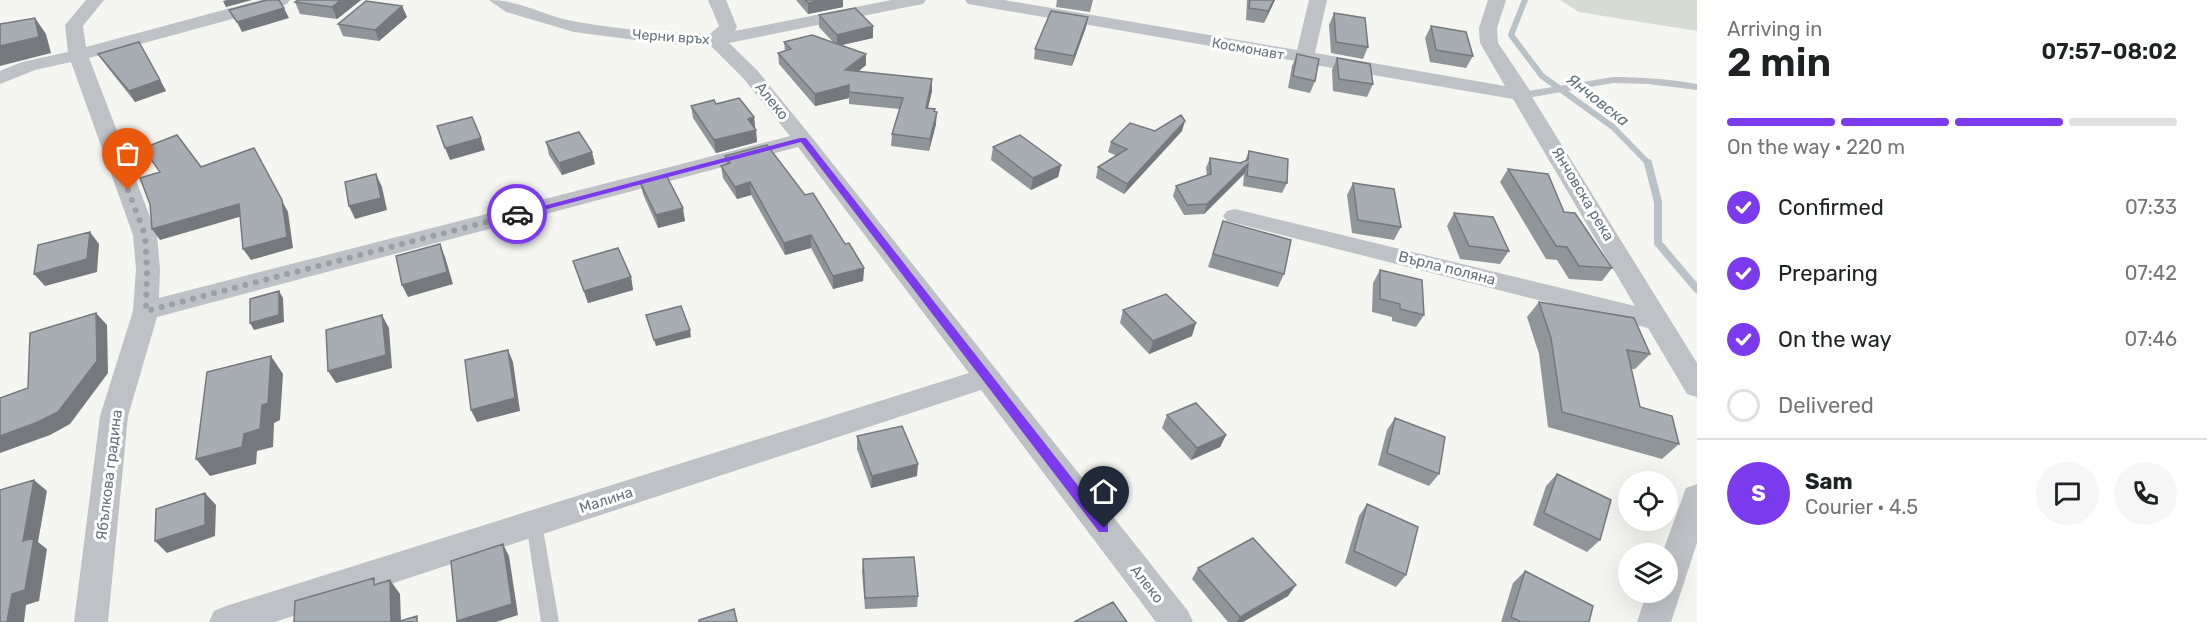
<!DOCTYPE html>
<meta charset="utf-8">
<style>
body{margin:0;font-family:Rubik,sans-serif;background:#f6f6f6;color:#202124;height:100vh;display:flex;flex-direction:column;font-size:22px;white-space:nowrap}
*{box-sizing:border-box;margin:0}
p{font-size:20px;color:#757577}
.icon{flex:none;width:33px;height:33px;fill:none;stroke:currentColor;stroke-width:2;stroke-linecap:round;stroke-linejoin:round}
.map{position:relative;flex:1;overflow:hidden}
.panel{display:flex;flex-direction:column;background:#fff;width:510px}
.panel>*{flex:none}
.buttons{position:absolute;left:1618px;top:471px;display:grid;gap:12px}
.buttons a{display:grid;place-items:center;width:60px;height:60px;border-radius:50%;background:#fff;box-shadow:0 6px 24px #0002;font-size:30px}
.pin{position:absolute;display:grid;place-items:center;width:51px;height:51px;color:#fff;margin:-62px -26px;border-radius:50% 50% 50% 0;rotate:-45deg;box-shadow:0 0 6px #0007}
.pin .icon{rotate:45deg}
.courier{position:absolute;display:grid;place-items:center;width:60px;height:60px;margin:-30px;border:4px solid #7c3aed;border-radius:50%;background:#fff;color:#222;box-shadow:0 2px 8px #0007}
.overview em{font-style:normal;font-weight:600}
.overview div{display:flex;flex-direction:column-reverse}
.overview{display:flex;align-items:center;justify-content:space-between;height:102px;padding:0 30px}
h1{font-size:39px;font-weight:600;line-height:45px}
.bar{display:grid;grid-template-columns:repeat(4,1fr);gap:9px 6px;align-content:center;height:72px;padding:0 30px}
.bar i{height:8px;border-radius:4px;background:#e0e0e0}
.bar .on{background:#7c3aed}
.bar p{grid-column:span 4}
.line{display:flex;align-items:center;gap:15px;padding:0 30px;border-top:2px solid #e0e0e0}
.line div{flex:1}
.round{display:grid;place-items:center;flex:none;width:63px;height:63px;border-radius:32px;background:#f6f6f6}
ol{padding:0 30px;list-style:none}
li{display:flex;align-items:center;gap:18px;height:66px}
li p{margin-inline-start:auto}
li .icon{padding:6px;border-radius:50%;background:#7c3aed;color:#fff;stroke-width:4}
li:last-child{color:#757577}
li i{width:33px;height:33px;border:3px solid #e0e0e0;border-radius:50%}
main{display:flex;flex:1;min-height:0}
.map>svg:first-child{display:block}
.green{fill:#d6dbd3}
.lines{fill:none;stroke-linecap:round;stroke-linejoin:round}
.stream-far1{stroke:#b8c2c7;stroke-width:6}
.stream{stroke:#b8c2c7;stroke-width:8}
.lane{fill:#bec1c5;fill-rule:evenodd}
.street{fill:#bec1c5;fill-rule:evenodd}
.wall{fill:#90959a}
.shaded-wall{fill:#75797d}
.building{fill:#a7adb3;stroke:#75797d;stroke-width:1.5}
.route{fill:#7c3aed}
.done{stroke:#98a0a8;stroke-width:6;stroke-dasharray:0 10.8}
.labels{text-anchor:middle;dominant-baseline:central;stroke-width:6;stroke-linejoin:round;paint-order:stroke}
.far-street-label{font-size:14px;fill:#667380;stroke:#fff}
.street-label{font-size:15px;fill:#667380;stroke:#fff}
.water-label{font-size:16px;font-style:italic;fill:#62747d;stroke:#fff}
</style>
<main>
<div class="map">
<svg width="1697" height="622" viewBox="0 0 1697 622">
<rect width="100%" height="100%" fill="#f5f5f1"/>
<path class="green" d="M1560 0H1697V31L1579 12Z"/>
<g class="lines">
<path class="stream-far1" d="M1525 0 1511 35 1542 76 1613 127 1649 164"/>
<path class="stream" d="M1648 163 1658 202V243L1697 289"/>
<path class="lane" d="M1613 77C1641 77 1669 79 1697 84V90L1648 84 1613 83 1533 97 1523 98 1518 95 1523 92Z
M534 516 540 518 542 523 559 622H541L526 523 528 518Z"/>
<path class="street" d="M86 0H104L83 26 86 47 261 0H290L287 4 89 58 157 235 160 269 159 298 790 136 743 78 710 45 666 44 574 32 506 12 489 0C521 0 546 17 578 22 621 30 666 33 710 34L719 26 708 0H726L737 27 735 31 891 0H926L923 4 917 5 729 43 757 70 810 135 1188 611 1193 622H1156L981 390 275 622H209L214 611 226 606 969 373 798 147 157 317 128 416 108 622H74L100 416 133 311 136 269 133 235 71 62 35 70 0 84V71L22 62 68 52 65 25Z
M965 0H1004L1297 50 1309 0H1327L1315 53 1505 86 1480 43 1479 28 1488 0H1506L1497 28 1498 43 1533 95 1532 97 1697 363V397L1687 394 1648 328 1235 223 1227 221 1223 216 1227 211 1235 209 1635 306 1513 99 1309 64 1304 65 1296 61 974 5 968 4Z
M1697 484V543L1671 622H1637L1647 592H1668V554H1662L1686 488Z"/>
</g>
<path class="wall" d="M361 0 337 19 300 14 295 2Z
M796 0H843V7L808 14Z
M1057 0H1093L1090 12 1056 7Z
M1247 0H1275L1264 23 1246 20Z
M402 6 407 17 379 41 343 36 338 24Z
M1334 13 1368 47 1363 59 1331 53 1329 25Z
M819 15 873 38 842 45 866 65 858 72 932 79V91L928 108 934 111 936 124 929 151 891 146 892 134 899 109 849 104V98L815 106 779 64 778 53 785 51 784 42H833L819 27Z
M1088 17 1086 27 1072 66 1034 59 1035 49Z
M1431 26 1473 56 1466 68 1430 62 1425 38Z
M145 52 166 91 135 102 105 64 98 54Z
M1297 54 1315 81 1310 93 1288 88 1292 66Z
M1337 58 1373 84 1367 97 1333 91 1332 70Z
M716 104 754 117 757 142 716 153 693 118 691 106Z
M1155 131H1182L1124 194 1096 178 1098 167 1117 156 1108 152 1111 142Z
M546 142 595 164 562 175 549 155Z
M993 147 1061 165 1058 177 1031 190 991 160Z
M1249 151 1287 183 1282 193 1243 186 1244 174 1204 214 1184 215 1173 196 1176 186 1207 175 1206 168 1210 158 1240 163 1245 161Z
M725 156 805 195 864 268 863 281 833 289 811 248 785 255 751 195 737 199 723 178 721 166 726 164Z
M1508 169 1564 212 1612 268 1602 281 1569 279 1557 260 1546 259 1500 182Z
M640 182 685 221 658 228 643 194Z
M1353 183 1401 227 1394 240 1352 233 1347 195Z
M1454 213 1509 251 1500 264 1460 259 1447 226Z
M1223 221 1284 274 1278 287 1208 267Z
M573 261 631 277 633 290 588 303Z
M1380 270 1424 315 1416 327 1392 321V317L1372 312 1373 283Z
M1539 302 1650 354 1635 369H1631L1640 407 1679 444 1662 459 1548 427 1539 354 1527 317Z
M1123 310 1192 336 1149 354 1120 323Z
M1167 415 1226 435 1220 447 1191 460 1162 428Z
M1395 418 1439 474 1429 486 1378 465 1387 430Z
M857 436 917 476 871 488 857 449Z
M1557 474 1600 540 1587 552 1533 525 1546 486Z
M1367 504 1406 575 1396 587 1345 563 1359 516Z
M863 559 918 596 917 607 865 609 862 571Z
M1198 568 1288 596 1243 622H1228L1192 579Z
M1525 571 1589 622H1501L1513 583Z"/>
<path class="shaded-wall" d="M227 0H252L226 7 223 1Z
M341 0H361L337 19 332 7Z
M821 0H843V7L808 14V3Z
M1274 0H1275L1264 23 1268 11Z
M402 6 407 17 379 41 375 30Z
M284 8 289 18 242 32 237 22Z
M1088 17 1086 27 1072 66 1074 56Z
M35 18 46 34 51 53 0 66V46Z
M873 26V38L837 46V35Z
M139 42 166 91 135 102 129 91Z
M866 54V65L845 82V70Z
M932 79V91L925 120 926 108Z
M849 85V98L815 106V94Z
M937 112 936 124 929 151 930 139Z
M754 117 755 130 748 119Z
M1185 121 1182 131 1124 194 1127 184Z
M756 130 757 142 716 153 714 140Z
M481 138 485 150 450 160 445 148Z
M254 148 288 212 293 248 251 260 243 249Z
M592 152 595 164 562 175 559 163Z
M1248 164 1244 174 1204 214 1207 204Z
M1061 165 1058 177 1031 190 1033 178Z
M376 174 382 187 387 210 355 219 349 206Z
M750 182 751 195 737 199 735 187Z
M239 204 246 215 160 240 152 229Z
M683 208 685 221 658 228 656 215Z
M90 232 99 244 97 272 45 286 34 274Z
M811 235V248L785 255 784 243Z
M440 244 445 257 453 284 408 297 402 285Z
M864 268 863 281 833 289V276Z
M631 277 633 290 588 303 584 291Z
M279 291 283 298 284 322 254 330 250 323Z
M96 313 107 325 108 373 70 424 50 435 0 453V436Z
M382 315 389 328 392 368 336 383 328 371Z
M1196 323 1192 336 1149 354 1153 341Z
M690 330 691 337 656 346 654 340Z
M508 350 513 362 520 411 477 422 471 410Z
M271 356 283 374 280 420 274 423 273 447 257 451 256 464 210 476 196 459 244 434 262 405Z
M1226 435 1220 447 1191 460 1197 448Z
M918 464 917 476 871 488 872 476Z
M34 480 47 491 38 542 47 549 39 601 26 605 24 622H7Z
M205 493 216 505 215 536 167 553 155 541Z
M503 544 509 556 518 615 496 622H457Z
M390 580 400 594 401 622H391Z
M1296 585 1288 596 1243 622H1237L1240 617Z"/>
<path class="building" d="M267 0H279L284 8 237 22 229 10Z
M298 0H341L332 7 295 2Z
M805 0H821L808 3Z
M1250 0H1274L1268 11 1249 8Z
M366 1 402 6 375 30 338 24Z
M855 8 873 26 837 35 819 15Z
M1051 11 1088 17 1074 56 1035 49Z
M1334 13 1365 18 1368 47 1336 42Z
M35 18 39 37 0 46V24Z
M1431 26 1466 32 1473 56 1436 50Z
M812 35 866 54 845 70 932 79 926 108 935 109 934 111 937 112 930 139 892 134 903 98 849 92V85L815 94 778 53 791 49 784 42Z
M139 42 160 80 129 91 98 54Z
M1297 54 1319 59 1315 81 1293 76Z
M1337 58 1370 64 1373 84 1339 79Z
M739 98 754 117 748 119 756 130 714 140 691 106 714 100 716 104Z
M1181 115 1185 121 1127 184 1098 167 1127 149 1111 142 1130 123 1155 131Z
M472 117 481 138 445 148 437 126Z
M579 132 592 152 559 163 546 142Z
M177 135 201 167 254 148 282 200 287 237 243 249 239 204 152 229 150 204 140 178 160 172 143 148Z
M1020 135 1061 165 1033 178 993 147Z
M767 145 805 195 813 193 845 244 849 243 864 268 833 276 811 235 784 243 750 182 735 187 721 166 730 163 725 156Z
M1249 151 1288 159 1287 183 1247 176 1248 164 1207 204 1187 205 1176 186 1211 174 1210 158 1240 163 1248 160Z
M1508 169 1548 174 1564 212 1575 213 1612 268 1579 266 1567 247 1556 246Z
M376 174 381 198 349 206 345 182Z
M666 175 683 208 656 215 640 182Z
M1353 183 1394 189 1401 227 1358 220Z
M1454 213 1493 217 1509 251 1469 246Z
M1223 221 1291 240 1284 274 1213 254Z
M90 232 87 259 34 274 38 245Z
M440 244 447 272 402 285 396 256Z
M618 248 631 277 584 291 573 261Z
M1380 270 1422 280 1424 315 1400 309V304L1380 299Z
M279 291V315L250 323V299Z
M1166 294 1196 323 1153 341 1123 310Z
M1539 302 1634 318 1650 354 1627 350 1640 407 1672 416 1679 444 1562 412 1551 338Z
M681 306 690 330 654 340 646 315Z
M96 313 97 361 58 412 38 422 0 436V398L28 388 30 333Z
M382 315 386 355 328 371 326 330Z
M508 350 515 398 471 410 465 360Z
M271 356 268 403 262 405 260 429 244 434 242 447 196 459 207 372Z
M1196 403 1226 435 1197 448 1167 415Z
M1395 418 1445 437 1439 474 1387 453Z
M902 426 918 464 872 476 857 436Z
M1557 474 1611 500 1600 540 1544 513Z
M34 480 23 541 34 538 25 590 12 594 7 622H0V490Z
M205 493V525L155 541 156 509Z
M1367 504 1418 527 1406 575 1354 551Z
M1253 538 1296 585 1240 617 1198 568Z
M503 544 512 604 457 621 451 561Z
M914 557 918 596 865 598 863 559Z
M1525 571 1593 606 1589 622H1521L1511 617Z
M374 578V585L390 580 391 622H294L295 601Z
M1113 602 1127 622H1074Z
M734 609 737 622H699V620Z
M417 616V622H397Z"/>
<path class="route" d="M800 138H806L1108 524V532H1099L801 142 517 217 513 214Z"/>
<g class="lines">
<path class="done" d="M128 190 145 235 147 269 146 311 517 214"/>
</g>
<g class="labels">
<g class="far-street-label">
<text transform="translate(671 37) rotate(4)">Черни връх</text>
<text transform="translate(1248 49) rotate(10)">Космонавт</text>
</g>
<g class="street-label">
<text transform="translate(772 101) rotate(51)">Алеко</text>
<text transform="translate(1583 194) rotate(59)">Янчовска река</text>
<text transform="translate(1447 268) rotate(14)">Върла поляна</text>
<text transform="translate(109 475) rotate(-83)">Ябълкова градина</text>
<text transform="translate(606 500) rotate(-18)">Малина</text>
<text transform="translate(1147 584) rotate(52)">Алеко</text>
</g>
<g class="water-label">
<text transform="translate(1598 100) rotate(38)">Янчовска</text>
</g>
</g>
</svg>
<div class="buttons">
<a><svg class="icon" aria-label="locate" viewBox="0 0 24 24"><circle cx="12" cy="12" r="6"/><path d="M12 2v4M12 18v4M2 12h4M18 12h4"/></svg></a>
<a><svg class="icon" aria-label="layers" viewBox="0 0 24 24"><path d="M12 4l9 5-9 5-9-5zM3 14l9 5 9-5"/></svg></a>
</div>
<div class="pin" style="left:128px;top:190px;background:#ea580c"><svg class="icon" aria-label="bag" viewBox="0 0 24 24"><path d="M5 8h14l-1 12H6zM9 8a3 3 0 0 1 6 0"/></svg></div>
<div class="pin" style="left:1104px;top:528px;background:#1f2937"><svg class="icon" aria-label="home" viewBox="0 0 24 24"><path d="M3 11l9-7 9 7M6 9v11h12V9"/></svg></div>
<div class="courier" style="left:517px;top:214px"><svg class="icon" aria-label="car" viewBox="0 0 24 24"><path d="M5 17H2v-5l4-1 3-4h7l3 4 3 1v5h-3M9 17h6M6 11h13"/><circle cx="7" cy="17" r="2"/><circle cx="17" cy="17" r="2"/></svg></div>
</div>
<section class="panel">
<div class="overview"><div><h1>2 min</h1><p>Arriving in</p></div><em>07:57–08:02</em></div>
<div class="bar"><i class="on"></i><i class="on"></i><i class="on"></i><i></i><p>On the way · 220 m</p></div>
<ol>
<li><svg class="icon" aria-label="check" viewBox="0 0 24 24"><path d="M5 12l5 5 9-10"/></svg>Confirmed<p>07:33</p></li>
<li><svg class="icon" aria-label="check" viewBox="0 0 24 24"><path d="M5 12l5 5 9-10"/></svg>Preparing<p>07:42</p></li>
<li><svg class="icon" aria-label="check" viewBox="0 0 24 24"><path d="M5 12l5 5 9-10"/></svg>On the way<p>07:46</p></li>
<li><i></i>Delivered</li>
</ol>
<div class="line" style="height:108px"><b class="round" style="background:#7c3aed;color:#fff">S</b><div><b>Sam</b><p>Courier · 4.5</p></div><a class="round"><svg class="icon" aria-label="chat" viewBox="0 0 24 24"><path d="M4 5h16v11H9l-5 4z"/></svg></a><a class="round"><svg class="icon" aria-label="phone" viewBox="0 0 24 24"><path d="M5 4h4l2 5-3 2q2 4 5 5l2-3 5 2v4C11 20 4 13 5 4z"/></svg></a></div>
</section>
</main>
